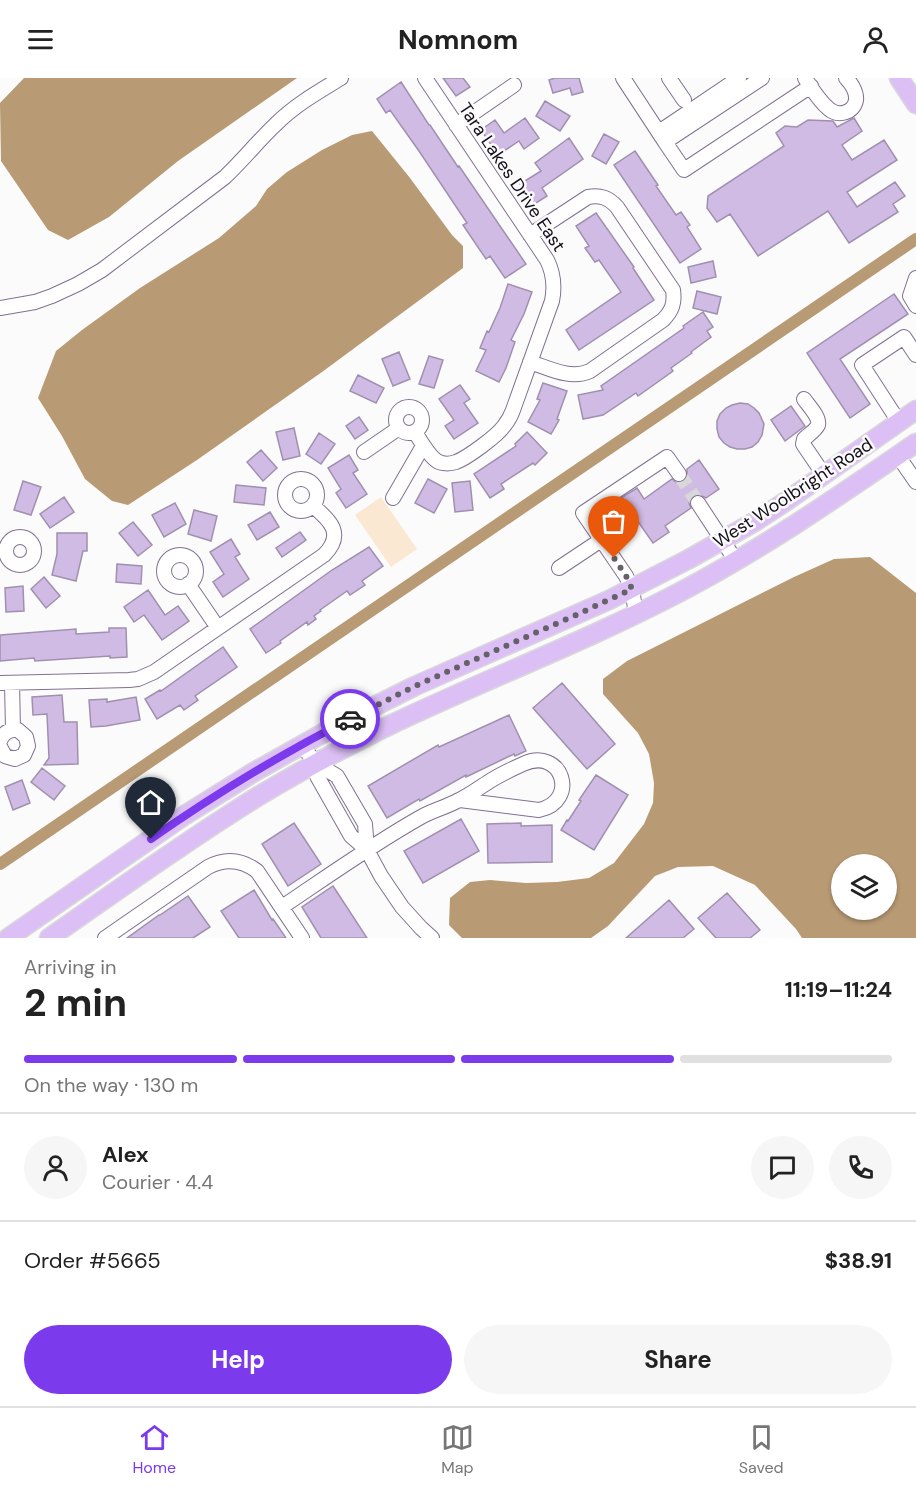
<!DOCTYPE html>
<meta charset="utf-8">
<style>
body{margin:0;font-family:"DM Sans",sans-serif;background:#f6f6f6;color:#222;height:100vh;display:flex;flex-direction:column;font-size:22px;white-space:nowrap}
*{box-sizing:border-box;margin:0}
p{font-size:20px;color:#767676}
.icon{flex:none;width:33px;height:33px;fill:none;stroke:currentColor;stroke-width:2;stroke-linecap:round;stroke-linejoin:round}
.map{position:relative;height:860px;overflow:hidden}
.side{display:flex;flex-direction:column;background:#fff;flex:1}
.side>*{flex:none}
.fabs{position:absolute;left:831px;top:776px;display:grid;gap:12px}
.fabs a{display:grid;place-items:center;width:66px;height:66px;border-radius:50%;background:#fff;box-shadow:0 2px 4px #0004;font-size:30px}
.pin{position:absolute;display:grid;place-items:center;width:51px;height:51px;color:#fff;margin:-62px -26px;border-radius:50% 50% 50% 0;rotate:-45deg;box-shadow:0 0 6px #0007}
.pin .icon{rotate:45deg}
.courier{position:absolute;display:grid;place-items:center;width:60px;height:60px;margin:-30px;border:4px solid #7c3aed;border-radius:50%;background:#fff;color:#222;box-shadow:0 2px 8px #0007}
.summary em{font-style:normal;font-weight:700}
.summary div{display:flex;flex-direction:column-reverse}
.summary{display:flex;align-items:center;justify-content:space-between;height:102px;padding:0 24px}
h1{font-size:39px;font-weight:700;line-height:45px}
.bar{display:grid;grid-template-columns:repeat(4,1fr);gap:9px 6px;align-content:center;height:72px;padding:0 24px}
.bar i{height:8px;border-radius:4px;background:#e0e0e0}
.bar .active{background:#7c3aed}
.bar p{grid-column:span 4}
.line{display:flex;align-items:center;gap:15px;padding:0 24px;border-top:2px solid #e0e0e0}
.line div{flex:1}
.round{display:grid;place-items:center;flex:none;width:63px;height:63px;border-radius:32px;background:#f6f6f6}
.button{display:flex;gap:12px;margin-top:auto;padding:12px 24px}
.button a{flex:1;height:69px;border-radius:36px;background:#7c3aed;color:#fff;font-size:24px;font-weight:700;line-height:69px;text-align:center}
.button a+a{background:#f6f6f6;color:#222}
header{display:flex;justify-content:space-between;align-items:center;height:78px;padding:0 24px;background:#fff;font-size:27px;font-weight:700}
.menu{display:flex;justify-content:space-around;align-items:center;height:84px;border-top:2px solid #e0e0e0;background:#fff;font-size:16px;color:#767676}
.menu a{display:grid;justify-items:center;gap:3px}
.menu .active{color:#7c3aed}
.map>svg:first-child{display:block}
.green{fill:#fae8d2}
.water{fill:#b89a74;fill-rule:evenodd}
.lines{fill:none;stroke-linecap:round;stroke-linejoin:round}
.canal{stroke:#b89a74;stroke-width:12}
.building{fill:#d0bbe5;stroke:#a090b0;stroke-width:1.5}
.minor-tunnel{stroke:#d8d7d9;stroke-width:14;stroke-dasharray:14 7;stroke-linecap:butt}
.minor-casing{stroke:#807190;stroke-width:16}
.major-casing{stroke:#d9d8da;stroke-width:21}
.minor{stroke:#fff;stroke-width:14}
.major{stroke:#dcc0f5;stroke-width:18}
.done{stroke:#656169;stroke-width:6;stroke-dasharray:0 10.8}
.route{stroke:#7c3aed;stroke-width:8}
.labels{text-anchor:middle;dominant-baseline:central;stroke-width:5;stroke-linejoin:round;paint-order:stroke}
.street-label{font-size:18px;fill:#140e1a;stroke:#fbfbfb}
</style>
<header><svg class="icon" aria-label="menu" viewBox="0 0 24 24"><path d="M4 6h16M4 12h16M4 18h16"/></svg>Nomnom<svg class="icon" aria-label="person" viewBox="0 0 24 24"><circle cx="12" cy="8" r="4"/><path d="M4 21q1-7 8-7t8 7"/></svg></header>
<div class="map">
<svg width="916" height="860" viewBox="0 0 916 860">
<rect width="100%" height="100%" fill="#fbfbfb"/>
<path class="green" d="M381 419 417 471 391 489 355 437Z"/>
<path class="water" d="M24 0H297L178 83 109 139 68 162 48 152 1 83 0 25Z
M372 53 410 100 452 157 463 168V190L322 294 197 382 128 427 112 423 85 401 62 358 38 320 56 273 82 252 140 210 219 160 256 128 267 111 287 94 322 72 352 57Z
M870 479 916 515V860H802L796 851 755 807 713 788 678 789 655 798 608 848 591 860H462L449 847 450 820 470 804 490 802 526 805 557 804 589 800 614 785 644 746 653 725 654 705 649 676 638 655 603 616V601L627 583 794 499 834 481ZM842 786H886V831H842Z"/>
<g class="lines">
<path class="canal" d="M0 786 916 161"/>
</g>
<path class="building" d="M443 0H463L470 9 456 18Z
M555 0H579L583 14 572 17 570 10 553 15 549 2Z
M401 4 429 47H430L458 89 459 88 526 186 505 200 490 178 486 181 463 147 467 145 419 73 390 32 386 35 377 21Z
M545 23 570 38 560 53 536 38Z
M525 40 539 60 524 71 519 63 498 77 481 52 495 42 504 55Z
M854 40 862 53 842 67 852 82 884 62 897 82 847 114 857 129 895 104 905 118 893 126 898 134 849 165 828 133 758 178 730 136 717 144 707 130 708 118 784 68 776 55 785 48 797 49 808 42 833 43 837 49Z
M604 56 619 64 606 86 592 78Z
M569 60 583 81 542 110 547 118 533 127 520 106 541 93 535 85Z
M635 73 658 107 656 108 676 137 681 134 690 147 687 149 701 171 680 185 614 87Z
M596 135 634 189 633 190 654 222 579 272 566 252 621 214 599 182 595 184 585 170 589 168 576 148Z
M713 183 716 199 691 205 688 189Z
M508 206 532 214 524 236 511 262 515 264 506 290 499 304 476 293 486 272 480 270 487 253 489 254 500 230Z
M697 213 721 219 717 236 693 230Z
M894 216 908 236 840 281 870 326 850 340 807 275Z
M703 234 713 249 707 253 711 259 691 274 692 275 671 290 673 293 638 318 636 315 603 337 583 341 578 317 603 312 601 308 684 250 683 248Z
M399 274 410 301 393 308 382 281Z
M429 278 443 282 434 310 419 306Z
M358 297 384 310 376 325 350 313Z
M543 305 567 313 557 341 559 342 551 356 528 344 540 322 537 321Z
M460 307 470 321 464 325 478 345 454 361 445 348 454 342 439 321Z
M740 325 748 326 754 330 759 335 764 346 762 357 758 364 752 369 745 371H737L730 369 724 365 719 359 717 351V343L720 336 726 330 732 327Z
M791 328 805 348 785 363 771 342Z
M359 339 368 352 355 361 346 348Z
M294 350 300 378 283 382 276 354Z
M527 354 547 375 535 387 533 385 501 406 504 411 490 420 474 396 516 368 515 366Z
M319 355 335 366 321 386 306 376Z
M261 372 277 390 263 403 247 384Z
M349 377 358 392 353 395 367 416 346 430 336 415 341 411 328 390Z
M699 382 719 411 706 420 698 416 693 418 689 425 691 430 665 448 669 454 653 465 630 432 623 437 617 428 623 423 621 420 637 410 644 421 672 401 676 404H684L687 399V391Z
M428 401 447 411 434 435 415 425Z
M23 403 41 409 31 437 14 432Z
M470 403 473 432 455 434 452 405Z
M236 407 266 410 264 427 234 424Z
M64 419 74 434 50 450 40 436Z
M175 425 186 446 164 459 152 437Z
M194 432 217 438 211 463 188 456Z
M270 434 279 449 257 462 248 447Z
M133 444 152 467 138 478 119 455Z
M300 454 306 462 282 479 276 470Z
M57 455H87V473H83L76 503 52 497 57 476Z
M231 461 240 476 235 479 249 501 223 519 213 504 224 496 210 474Z
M369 469 383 488 362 503 365 507 350 517 347 513 320 532 321 533 314 538 316 541 308 547 307 544 280 563 281 565 266 575 250 551 332 492Z
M117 486 142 488 141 506 116 504Z
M44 499 60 518 46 530 31 511Z
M23 508 24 533 6 534 5 510Z
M148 512 165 537 178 528 189 543 162 562 144 537 134 544 124 529Z
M109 550H126L127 579 110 580V578L35 583 34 580 0 583V557L76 551V556L109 554Z
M223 569 237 589 195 618 198 622 184 632 180 627 157 641 145 621 160 612 161 613Z
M562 605 615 666 587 691 533 630Z
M62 617 64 644H77L78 686 44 687 49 680 47 636 33 637 32 619Z
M136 619 140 642 106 648 91 649 89 622 107 621V624Z
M509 637 526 673 515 678 514 676 466 699V697L420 723 419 721 387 740 368 708 438 667 439 669Z
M42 690 65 708 54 722 31 704Z
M596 697 628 717 594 772 561 752 567 742 568 743 581 723 579 722Z
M22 702 30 725 13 732 5 709Z
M461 741 479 773 423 805 404 773Z
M294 745 321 786 288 808 262 766Z
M521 745V748L552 747V784L488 785 487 746Z
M333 808 367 860H321L302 829Z
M254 812 272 842 273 841 286 860H239L221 833Z
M727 815 760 852 750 860H716L698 840Z
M188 818 210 849 193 860H127L159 837H160Z
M669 822 694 851 683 860H626Z"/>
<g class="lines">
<path class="minor-tunnel" d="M679 396 698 425"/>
<defs>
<path id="minor" d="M623 0 665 64 762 0
M669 0 684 22
M805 0C812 11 819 23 829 31 838 39 854 35 856 22 857 14 851 5 846 0
M456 47 514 7
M659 54 739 0
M665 64 684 92 811 8
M530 157 588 119C600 117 608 119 617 129L673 212C675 225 672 233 663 242L590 293C570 302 549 290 530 284
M916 200 910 218 916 228
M0 230 35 224 52 218 78 206 102 192 225 99C243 82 258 63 276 46 295 27 318 14 341 0
M804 321C808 327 820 339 818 347 816 352 807 358 804 361L803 366 824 397
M396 342a13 13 0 1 1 26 0a13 13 0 1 1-26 0Z
M899 344 862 287 904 259 916 277
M415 354C420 362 429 378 437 383 442 386 450 386 456 384 467 380 497 358 504 348 508 343 511 338 513 332L552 223C555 208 554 196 547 182L425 0
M364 374 399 350
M898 378 916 404
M285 417a16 16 0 1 1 32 0a16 16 0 1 1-32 0Z
M393 420 423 368
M698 425 736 483
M6 473a14 14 0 1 1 28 0a14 14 0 1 1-28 0Z
M164 493a16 16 0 1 1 32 0a16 16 0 1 1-32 0Z
M559 490 601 462
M188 506 218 550
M636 536 632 511 626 498 583 435 667 379 679 396
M0 605 129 602 138 601 154 594 324 477C345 456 330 442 313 428
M12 605 13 652
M0 663C3 655 9 651 18 652L26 659 28 668 24 677 15 681 5 678 0 669
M301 667 317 686 337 698 365 746 367 772
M317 686V698L351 758 367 772 381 798 402 829 421 850 432 860
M282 829C328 798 373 766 421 739 433 732 447 729 459 722 470 717 480 709 490 703 501 696 512 691 523 686 562 668 580 723 539 732L460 722
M105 860 208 789C225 780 241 781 257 793L302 860"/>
<path id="major" d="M899 0 916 26
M8 860 185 737 254 694 343 644 415 608 609 522 689 481 756 443 785 424 916 332
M49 860C118 812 186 763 257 719 300 693 345 669 390 647 486 601 587 563 682 513 764 470 840 417 916 365"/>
</defs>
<use href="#minor" class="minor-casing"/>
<use href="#major" class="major-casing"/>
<use href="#minor" class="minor"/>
<use href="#major" class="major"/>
</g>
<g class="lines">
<path class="done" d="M350 641 415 608 576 537 632 511 626 498 614 480"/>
<path class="route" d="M151 761C214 717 281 676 350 641"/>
</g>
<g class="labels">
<g class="street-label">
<text transform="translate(512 99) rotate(56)">Tara Lakes Drive East</text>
<text transform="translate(793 415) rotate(-33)">West Woolbright Road</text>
</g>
</g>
</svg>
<div class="fabs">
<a><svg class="icon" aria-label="layers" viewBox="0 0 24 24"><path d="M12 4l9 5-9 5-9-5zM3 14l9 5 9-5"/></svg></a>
</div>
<div class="pin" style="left:614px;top:480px;background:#ea580c"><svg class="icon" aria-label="bag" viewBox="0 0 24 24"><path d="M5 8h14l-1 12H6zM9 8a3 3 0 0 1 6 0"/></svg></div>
<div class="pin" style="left:151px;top:761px;background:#1f2937"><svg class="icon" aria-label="home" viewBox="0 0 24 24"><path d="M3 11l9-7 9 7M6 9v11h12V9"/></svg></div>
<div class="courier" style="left:350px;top:641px"><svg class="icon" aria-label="car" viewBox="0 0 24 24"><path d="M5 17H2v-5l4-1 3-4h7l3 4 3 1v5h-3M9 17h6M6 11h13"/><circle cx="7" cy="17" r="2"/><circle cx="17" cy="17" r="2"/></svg></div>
</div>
<section class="side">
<div class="summary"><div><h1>2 min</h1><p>Arriving in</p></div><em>11:19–11:24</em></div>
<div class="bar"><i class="active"></i><i class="active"></i><i class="active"></i><i></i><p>On the way · 130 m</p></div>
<div class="line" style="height:108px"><a class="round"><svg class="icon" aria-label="person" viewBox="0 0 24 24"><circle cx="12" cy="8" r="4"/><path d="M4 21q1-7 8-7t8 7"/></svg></a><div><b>Alex</b><p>Courier · 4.4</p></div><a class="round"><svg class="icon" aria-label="chat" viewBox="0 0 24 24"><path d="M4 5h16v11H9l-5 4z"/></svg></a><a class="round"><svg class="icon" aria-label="phone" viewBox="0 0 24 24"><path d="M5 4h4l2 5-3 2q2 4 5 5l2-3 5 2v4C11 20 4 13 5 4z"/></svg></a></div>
<div class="line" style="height:78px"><div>Order #5665</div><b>$38.91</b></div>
<div class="button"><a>Help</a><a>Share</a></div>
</section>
<nav class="menu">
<a class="active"><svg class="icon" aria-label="home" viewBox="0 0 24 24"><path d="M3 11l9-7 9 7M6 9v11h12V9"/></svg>Home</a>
<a><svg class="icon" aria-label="map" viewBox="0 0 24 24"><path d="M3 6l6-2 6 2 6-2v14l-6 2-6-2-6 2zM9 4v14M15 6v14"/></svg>Map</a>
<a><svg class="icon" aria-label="saved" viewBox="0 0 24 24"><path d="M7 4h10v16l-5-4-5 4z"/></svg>Saved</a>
</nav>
